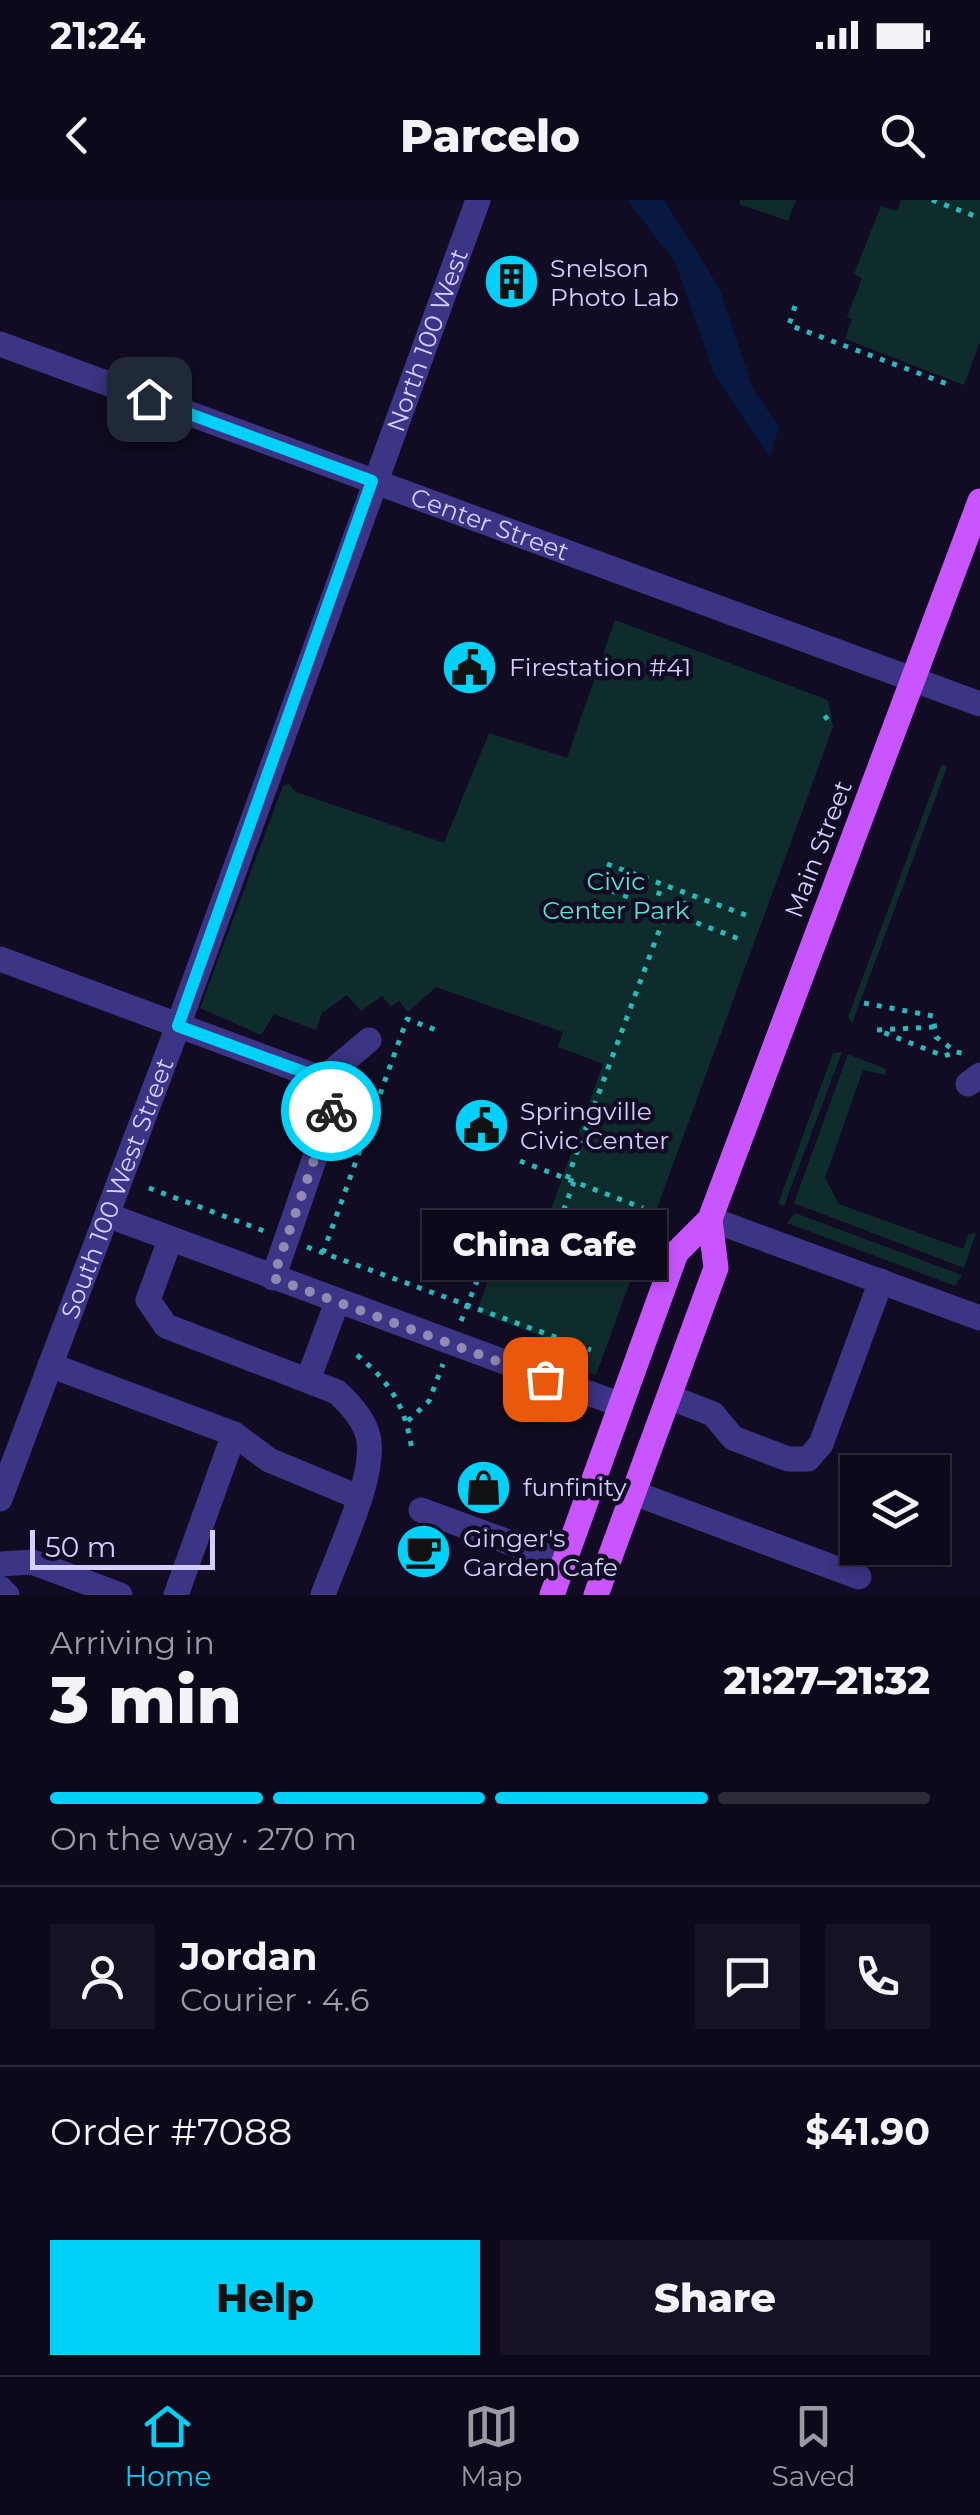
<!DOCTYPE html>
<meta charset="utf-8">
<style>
body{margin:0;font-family:Montserrat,sans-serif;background:#161223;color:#f1f3f6;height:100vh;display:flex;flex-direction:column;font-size:38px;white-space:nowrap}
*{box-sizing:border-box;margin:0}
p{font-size:32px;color:#9a9aa2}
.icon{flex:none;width:55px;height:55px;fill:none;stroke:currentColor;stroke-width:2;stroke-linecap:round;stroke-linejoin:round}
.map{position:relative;height:1395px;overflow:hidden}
.details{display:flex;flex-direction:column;background:#0d091a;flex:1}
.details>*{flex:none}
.tools{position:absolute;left:840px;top:1255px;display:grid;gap:20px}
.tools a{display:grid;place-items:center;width:110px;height:110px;border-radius:0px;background:#0d091a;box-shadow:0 5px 15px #0003,0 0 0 2px #2d2a39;font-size:50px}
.scale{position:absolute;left:30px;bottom:25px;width:185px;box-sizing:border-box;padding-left:10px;border:5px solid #d6ceff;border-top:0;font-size:28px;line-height:35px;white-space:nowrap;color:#d6ceff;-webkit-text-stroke:8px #110c23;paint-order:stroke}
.pin{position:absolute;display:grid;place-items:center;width:85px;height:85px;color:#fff;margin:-42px;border-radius:20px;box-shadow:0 5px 15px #0006}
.courier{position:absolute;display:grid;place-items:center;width:100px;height:100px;margin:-50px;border:8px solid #00d1f9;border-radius:50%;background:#fff;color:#222;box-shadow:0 2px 12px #0007}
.bubble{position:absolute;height:70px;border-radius:0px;background:#0d091a;box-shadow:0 5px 15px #0003,0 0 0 2px #2d2a39;font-size:32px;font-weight:800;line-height:70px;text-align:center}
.overview em{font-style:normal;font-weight:800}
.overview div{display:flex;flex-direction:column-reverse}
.overview{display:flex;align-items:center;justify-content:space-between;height:170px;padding:0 50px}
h1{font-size:65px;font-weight:800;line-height:75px}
.bar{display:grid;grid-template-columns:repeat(4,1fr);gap:15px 10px;align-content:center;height:120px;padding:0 50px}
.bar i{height:12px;border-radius:8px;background:#2d2a39}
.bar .current{background:#00d1f9}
.bar p{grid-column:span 4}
.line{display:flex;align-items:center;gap:25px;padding:0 50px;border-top:2px solid #2d2a39}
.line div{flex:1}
.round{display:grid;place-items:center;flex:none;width:105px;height:105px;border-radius:0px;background:#161223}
.cta{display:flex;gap:20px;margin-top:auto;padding:20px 50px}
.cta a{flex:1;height:115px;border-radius:0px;background:#00d1f9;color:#111;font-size:40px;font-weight:800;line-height:115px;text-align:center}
.cta a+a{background:#161223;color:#f1f3f6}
.status{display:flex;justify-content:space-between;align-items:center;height:70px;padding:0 50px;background:#0d091a;direction:ltr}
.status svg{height:28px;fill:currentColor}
header{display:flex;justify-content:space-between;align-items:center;height:130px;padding:0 50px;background:#0d091a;font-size:45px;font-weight:800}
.dock{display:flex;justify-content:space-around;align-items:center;height:140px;border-top:2px solid #2d2a39;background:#0d091a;font-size:28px;color:#9a9aa2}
.dock a{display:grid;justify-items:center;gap:5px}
.dock .current{color:#00d1f9}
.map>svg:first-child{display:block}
.green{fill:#0f2c2d}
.water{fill:#071841}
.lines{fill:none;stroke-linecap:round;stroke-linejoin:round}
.path{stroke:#27baba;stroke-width:5;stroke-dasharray:5 8;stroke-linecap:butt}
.minor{stroke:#3c3484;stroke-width:25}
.major{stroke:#c955ff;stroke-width:25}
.done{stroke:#918ab2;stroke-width:10;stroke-dasharray:0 18}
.route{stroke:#00d1f9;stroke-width:12}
.labels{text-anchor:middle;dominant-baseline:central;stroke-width:9;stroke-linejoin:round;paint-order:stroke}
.poi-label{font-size:25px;fill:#d6ceff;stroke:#110c23;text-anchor:start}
.street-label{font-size:25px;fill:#d6ceff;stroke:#110c23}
.park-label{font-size:25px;fill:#53e6ca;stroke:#110c23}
</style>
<div class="status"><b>21:24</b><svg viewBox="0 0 49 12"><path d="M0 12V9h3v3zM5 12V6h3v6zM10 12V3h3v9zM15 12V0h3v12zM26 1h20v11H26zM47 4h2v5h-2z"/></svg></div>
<header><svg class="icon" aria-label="back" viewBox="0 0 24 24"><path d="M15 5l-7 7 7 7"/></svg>Parcelo<svg class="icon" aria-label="search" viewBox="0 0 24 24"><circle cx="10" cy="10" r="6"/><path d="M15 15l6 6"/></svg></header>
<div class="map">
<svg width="980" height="1395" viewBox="0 0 980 1395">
<rect width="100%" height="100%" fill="#110c23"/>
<path class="green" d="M740 0H796L788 21 739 4Z
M901 0H980V141L964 185 845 139 852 119 847 117 862 78 854 74 881 6 897 11Z
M615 420 828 500 833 527 596 1175 558 1165 555 1159 559 1143 477 1112 496 1057 521 1068 543 1032 603 864 558 847 563 832 436 787 408 812 399 801 391 807 382 796 361 811 347 795 322 813 316 830 274 814 261 835 200 808 283 586 289 584 296 592 444 643 489 533 567 558Z
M942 564 947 567 852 824 848 817Z
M842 852 784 1006 778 1004 833 853Z
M848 854 886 869V875L863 870 825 978 839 1004 963 1049 969 1034 976 1033 964 1068 794 1003Z
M795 1013 962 1075 955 1086 787 1023Z"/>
<path class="water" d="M627 0H664L720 89 753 189 779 227 770 257 715 176 675 62Z"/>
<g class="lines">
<path class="path" d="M932 0 980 18
M795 106 789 125 950 185
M824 519 833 513
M607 664 751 717
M599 686 742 740
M654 708 662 684
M680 718 688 694
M864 803 933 816 936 837 956 852 967 854
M934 827 877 830 944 856 956 852
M520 961 643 1008
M567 979 666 712
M149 988 264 1031
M307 1047 591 1150
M550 1047 574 982
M323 1053 407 819 441 832
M461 1121 489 1051 514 1057 520 1037 619 1073
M357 1155C391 1183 406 1207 412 1251
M408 1221 429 1201 443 1164"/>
<g class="minor">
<path id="s1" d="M0 144 980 504"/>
<path d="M0 759 312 875 333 905 273 1078"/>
<path d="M318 883 369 840"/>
<path d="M968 884 980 875"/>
<path d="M107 1015 621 1205"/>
<path d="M710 1019 980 1118"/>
<path d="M170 1040 148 1100 166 1126 337 1192C350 1204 364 1219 368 1236 378 1274 336 1357 323 1395"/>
<path d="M50 1165 234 1234 269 1260 358 1297"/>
<path d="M308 1180 337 1102"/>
<path d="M669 1197 713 1214 733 1238 788 1259H808L821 1244 881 1081"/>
<path d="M634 1293 859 1377"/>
<path id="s2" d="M0 1299 178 826 478 0"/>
<path d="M421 1310 563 1362"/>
<path d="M0 1364 32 1362 120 1395"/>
<path d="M0 1388 7 1395"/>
<path d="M176 1395 234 1234"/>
</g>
<path class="major" d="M552 1395 676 1053 710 1019 980 301
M596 1395 716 1068 710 1019"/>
</g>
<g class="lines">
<path class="done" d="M331 911 273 1078 545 1179"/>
<path class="route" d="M149 199 372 281 178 826 312 875 333 906 331 911"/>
</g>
<defs>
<symbol id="building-disc" viewBox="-11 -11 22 22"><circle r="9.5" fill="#00d1f9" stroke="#110c23"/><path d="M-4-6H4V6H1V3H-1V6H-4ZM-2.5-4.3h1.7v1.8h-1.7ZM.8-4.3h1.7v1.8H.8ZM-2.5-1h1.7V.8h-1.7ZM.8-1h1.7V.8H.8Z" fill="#111"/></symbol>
<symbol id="civic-disc" viewBox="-11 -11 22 22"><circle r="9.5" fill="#00d1f9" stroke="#110c23"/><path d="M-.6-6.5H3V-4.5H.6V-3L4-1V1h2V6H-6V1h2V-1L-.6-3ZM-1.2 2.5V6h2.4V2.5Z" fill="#111"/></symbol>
<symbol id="shop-disc" viewBox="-11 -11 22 22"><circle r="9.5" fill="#00d1f9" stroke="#110c23"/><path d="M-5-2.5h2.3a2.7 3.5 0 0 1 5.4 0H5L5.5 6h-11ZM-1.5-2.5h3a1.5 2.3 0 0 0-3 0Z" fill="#111"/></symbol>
<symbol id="cafe-disc" viewBox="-11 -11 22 22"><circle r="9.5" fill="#00d1f9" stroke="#110c23"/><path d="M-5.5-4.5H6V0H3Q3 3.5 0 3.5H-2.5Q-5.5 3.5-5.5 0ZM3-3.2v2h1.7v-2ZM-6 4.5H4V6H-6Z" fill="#111"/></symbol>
</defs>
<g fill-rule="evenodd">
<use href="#building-disc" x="480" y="50" width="63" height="63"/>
<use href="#civic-disc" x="438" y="436" width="63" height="63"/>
<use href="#civic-disc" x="450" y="894" width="63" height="63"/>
<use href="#shop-disc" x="452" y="1256" width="63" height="63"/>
<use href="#cafe-disc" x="392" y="1320" width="63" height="63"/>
</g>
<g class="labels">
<g class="poi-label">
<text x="550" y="68">Snelson<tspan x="550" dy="29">Photo Lab</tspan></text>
<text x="509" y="467">Firestation #41</text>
<text x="520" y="911">Springville<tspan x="520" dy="29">Civic Center</tspan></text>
<text x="523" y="1287">funfinity</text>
<text x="463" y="1338">Ginger's<tspan x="463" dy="29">Garden Cafe</tspan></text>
</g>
<g class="street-label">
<text stroke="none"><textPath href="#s2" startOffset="1235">North 100 West</textPath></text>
<text stroke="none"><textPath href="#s1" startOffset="522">Center Street</textPath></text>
<text transform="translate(818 649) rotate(-69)">Main Street</text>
<text stroke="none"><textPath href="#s2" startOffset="332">South 100 West Street</textPath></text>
</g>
<g class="park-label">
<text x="616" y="681">Civic<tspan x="616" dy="29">Center Park</tspan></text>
</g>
</g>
</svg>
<div class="tools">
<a><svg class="icon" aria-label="layers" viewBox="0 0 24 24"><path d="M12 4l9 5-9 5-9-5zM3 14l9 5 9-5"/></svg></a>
</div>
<div class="scale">50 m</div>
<div class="pin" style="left:545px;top:1179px;background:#ea580c"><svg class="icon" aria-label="bag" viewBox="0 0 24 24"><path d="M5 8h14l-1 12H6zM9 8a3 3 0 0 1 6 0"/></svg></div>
<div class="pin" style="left:149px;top:199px;background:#1f2937"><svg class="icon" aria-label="home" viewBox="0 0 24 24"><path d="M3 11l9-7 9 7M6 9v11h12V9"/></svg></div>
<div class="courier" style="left:331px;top:911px"><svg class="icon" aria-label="bike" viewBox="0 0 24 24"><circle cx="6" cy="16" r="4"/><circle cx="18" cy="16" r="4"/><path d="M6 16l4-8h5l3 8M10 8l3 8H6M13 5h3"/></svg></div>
<div class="bubble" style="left:422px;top:1010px;width:245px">China Cafe</div>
</div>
<section class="details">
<div class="overview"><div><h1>3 min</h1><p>Arriving in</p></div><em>21:27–21:32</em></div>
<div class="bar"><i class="current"></i><i class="current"></i><i class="current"></i><i></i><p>On the way · 270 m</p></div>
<div class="line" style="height:180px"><a class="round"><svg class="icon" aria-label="person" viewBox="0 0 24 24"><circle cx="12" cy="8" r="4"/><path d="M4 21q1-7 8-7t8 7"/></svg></a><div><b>Jordan</b><p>Courier · 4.6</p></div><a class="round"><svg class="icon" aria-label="chat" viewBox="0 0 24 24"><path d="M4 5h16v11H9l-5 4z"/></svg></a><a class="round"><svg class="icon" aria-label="phone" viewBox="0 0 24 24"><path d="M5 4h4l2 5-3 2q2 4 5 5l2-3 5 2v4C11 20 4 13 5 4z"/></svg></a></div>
<div class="line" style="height:130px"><div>Order #7088</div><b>$41.90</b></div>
<div class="cta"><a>Help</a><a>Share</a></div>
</section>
<nav class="dock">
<a class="current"><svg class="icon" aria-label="home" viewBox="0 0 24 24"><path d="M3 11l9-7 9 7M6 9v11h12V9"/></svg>Home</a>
<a><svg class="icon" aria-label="map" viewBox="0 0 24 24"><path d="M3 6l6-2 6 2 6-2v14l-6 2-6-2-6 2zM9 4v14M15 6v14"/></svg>Map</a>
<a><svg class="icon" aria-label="saved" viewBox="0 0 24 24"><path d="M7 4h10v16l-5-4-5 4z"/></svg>Saved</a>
</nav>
